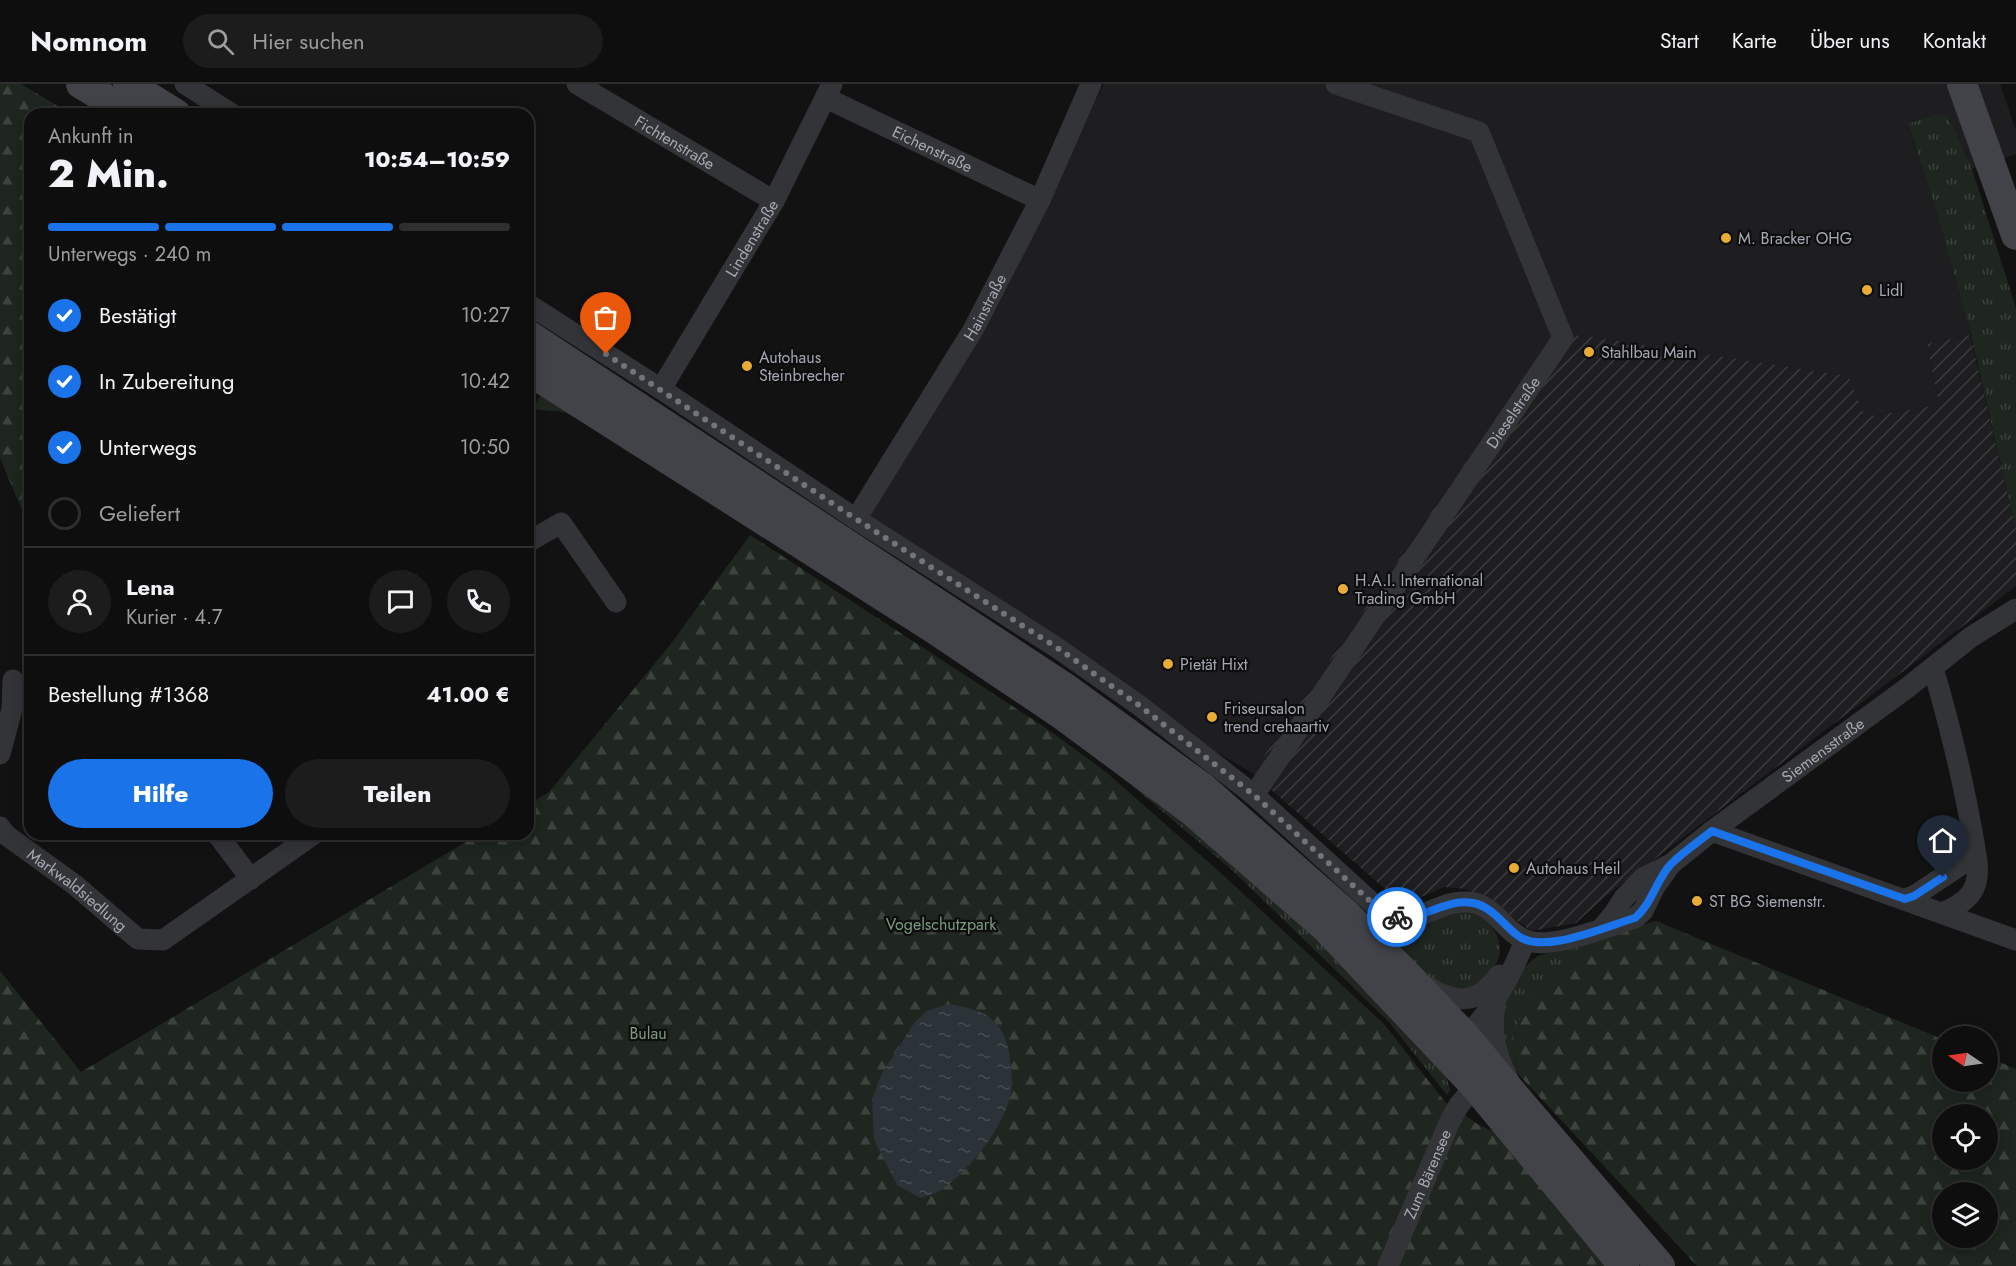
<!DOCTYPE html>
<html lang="de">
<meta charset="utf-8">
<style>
body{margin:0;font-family:Jost,sans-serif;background:#1c1c1c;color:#f1f3f6;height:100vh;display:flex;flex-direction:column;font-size:22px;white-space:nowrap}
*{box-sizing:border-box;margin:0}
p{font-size:20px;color:#9b9c9e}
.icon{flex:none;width:33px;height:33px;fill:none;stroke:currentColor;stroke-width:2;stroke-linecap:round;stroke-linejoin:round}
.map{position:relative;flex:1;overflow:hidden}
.panel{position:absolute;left:24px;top:24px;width:510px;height:732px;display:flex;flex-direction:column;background:#0e0e0e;border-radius:18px;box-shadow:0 3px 15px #0003,0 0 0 2px #2e2e2e}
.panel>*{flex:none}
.needle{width:39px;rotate:283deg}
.buttons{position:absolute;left:1932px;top:942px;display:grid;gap:12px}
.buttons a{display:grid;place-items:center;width:66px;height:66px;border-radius:50%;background:#0e0e0e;box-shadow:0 3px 15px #0003,0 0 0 2px #2e2e2e;font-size:30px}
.pin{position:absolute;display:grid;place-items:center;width:51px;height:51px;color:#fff;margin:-62px -26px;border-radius:50% 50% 50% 0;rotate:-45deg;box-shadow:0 0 6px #0007}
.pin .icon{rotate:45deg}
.courier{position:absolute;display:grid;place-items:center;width:60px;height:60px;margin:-30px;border:4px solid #1a73e8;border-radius:50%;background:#fff;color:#222;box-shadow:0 2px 8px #0007}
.head em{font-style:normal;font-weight:800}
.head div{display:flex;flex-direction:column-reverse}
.head{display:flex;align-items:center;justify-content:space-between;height:102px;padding:0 24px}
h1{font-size:39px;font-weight:800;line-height:45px}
.bar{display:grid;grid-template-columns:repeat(4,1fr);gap:9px 6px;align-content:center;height:72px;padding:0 24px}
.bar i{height:8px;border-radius:4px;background:#2e2e2e}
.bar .current{background:#1a73e8}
.bar p{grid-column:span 4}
.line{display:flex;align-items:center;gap:15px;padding:0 24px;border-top:2px solid #2e2e2e}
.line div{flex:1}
.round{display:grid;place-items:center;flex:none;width:63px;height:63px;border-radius:32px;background:#1c1c1c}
ol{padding:0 24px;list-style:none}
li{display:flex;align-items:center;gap:18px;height:66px}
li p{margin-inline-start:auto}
li .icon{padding:6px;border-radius:50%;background:#1a73e8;color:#fff;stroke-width:4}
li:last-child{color:#9b9c9e}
li i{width:33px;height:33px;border:3px solid #2e2e2e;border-radius:50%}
.primary-button{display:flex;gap:12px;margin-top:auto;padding:12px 24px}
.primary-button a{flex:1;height:69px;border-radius:36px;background:#1a73e8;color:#fff;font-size:24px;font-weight:800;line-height:69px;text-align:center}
.primary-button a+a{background:#1c1c1c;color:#f1f3f6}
header{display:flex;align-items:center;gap:36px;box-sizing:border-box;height:84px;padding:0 30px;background:#0e0e0e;border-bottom:2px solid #2e2e2e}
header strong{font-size:28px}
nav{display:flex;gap:33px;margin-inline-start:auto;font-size:21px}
.search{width:420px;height:54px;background:#1c1c1c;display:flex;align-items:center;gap:15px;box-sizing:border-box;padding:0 21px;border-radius:33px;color:#9b9c9e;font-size:22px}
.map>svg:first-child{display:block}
.built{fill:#1e1e20}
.industrial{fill:url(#industrial-furrows)}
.grass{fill:url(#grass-tufts)}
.forest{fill:url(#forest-firs);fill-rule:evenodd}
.water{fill:url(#water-ripples)}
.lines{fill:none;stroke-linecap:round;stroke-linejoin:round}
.minor{stroke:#333438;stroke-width:21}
.secondary{stroke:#414348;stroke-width:30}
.done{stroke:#71747b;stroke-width:6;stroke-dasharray:0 10.8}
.route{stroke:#1a73e8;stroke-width:8}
.poi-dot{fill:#e8ac35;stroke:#0d0d0e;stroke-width:2}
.labels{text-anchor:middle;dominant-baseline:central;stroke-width:4.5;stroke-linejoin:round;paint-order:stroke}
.street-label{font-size:16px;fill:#a4a9b3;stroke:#0d0d0e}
.poi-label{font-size:16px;fill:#a4a9b3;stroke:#0d0d0e;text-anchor:start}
.park-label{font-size:16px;fill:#7c9e7e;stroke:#0d0d0e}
</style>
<header>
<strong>Nomnom</strong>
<div class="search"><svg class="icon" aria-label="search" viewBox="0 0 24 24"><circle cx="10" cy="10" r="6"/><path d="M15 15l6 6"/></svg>Hier suchen</div>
<nav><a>Start</a><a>Karte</a><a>Über uns</a><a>Kontakt</a></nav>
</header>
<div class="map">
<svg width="2016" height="1182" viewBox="0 0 2016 1182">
<defs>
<pattern id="industrial-furrows" width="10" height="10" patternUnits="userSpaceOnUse" patternTransform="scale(1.5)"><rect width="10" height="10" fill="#1e1e20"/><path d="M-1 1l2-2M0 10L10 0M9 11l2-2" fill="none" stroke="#3c3c3e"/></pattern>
<pattern id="grass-tufts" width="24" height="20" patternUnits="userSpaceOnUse" patternTransform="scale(1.5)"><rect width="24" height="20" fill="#1e261f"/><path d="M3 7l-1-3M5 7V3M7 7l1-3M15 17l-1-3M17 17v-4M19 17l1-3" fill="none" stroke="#3c433d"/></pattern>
<pattern id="forest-firs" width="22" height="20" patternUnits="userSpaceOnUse" patternTransform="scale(1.5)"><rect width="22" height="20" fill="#1e261f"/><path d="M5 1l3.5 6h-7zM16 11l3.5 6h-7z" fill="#3c433d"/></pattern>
<pattern id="water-ripples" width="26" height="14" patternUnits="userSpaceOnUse" patternTransform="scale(1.5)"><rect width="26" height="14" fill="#2b3238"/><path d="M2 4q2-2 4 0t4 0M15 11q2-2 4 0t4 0" fill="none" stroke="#474d52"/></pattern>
</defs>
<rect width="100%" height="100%" fill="#121213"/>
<path class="built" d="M1104 0H2000L2016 46V70L1972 85 1956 48 1908 41 1933 116 1970 247V251L1927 260 1939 321 1864 333 1847 292 1588 252 1554 250 1252 689 1056 574 853 446 973 263Z"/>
<path class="industrial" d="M1554 250 1588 252 1848 292 1865 333 1939 321 1927 260 1970 251 2016 446V502L1607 811 1576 839 1531 847 1484 812 1466 805 1444 803 1417 815 1399 817 1252 689Z"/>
<path class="grass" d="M1945 30 1956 48 1972 85 2016 224V446L1970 247 1933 116 1908 40 1935 31Z
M544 306 926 550 1134 691 1188 733 1321 851 1381 911 1434 970 1446 992 1450 1006 1447 1011 1389 938 1232 786 1104 678 959 577 573 332 563 328 532 325Z
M1369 827C1380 837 1391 845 1407 844 1423 843 1435 831 1451 828 1472 824 1491 834 1498 855 1506 878 1488 890 1473 905L1437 903 1363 833Z
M1612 850 1512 953 1519 991C1515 984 1508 978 1506 971 1491 936 1508 893 1538 872Z"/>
<path class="forest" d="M0 0H21L71 30H30V426L24 431 0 374Z
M750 451 1046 644 1106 688 1223 791 1384 940 1445 1018 1479 1041 1506 1053 1611 1182H0V887L81 988 479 750H528V721L549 708 670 561ZM874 1056 968 1083 940 1106 920 1114 898 1101Z
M1656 837 1942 955V998H1988V973L2016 985V1182H1697L1519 991 1512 953 1531 907 1612 850ZM1942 1030H1988V1076H1942ZM1942 1108H1988V1154H1942Z"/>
<path class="water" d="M948 920C984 925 1005 935 1010 974 1010 983 1013 993 1012 1002 1009 1037 970 1087 941 1106 935 1110 927 1112 920 1114L897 1101 874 1056 872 1016 881 991 914 939 927 927Z"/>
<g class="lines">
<g class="minor">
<path d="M185 0 232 30"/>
<path id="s1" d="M577 0 774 117"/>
<path id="s2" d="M826 14 1040 116"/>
<path d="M528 220 661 305 856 435 1059 565 1140 622 1254 711 1381 827C1423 845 1433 816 1469 818 1494 820 1504 847 1525 856 1550 867 1609 842 1635 834L1643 827 1654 804 1671 780"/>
<path id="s3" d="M661 305 774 117 832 0"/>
<path id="s4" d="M856 435 973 246 1040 116 1091 0"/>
<path d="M528 458 561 439 616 518"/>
<path d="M0 670 12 625 13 596"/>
<path id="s5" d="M1254 711 1563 254 1479 48 1336 0"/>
<path id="s6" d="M0 743 6 751 75 801 138 855 163 856 314 750"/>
<path d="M1712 747 2016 856"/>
<path d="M217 750 251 795"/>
<path d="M1905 815 1914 812 1976 771C1966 708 1951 645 1933 584"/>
<path d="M1942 829C1971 817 1982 803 1976 771"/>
<path id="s7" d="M1602 844 1615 828 1624 814 1643 794 1671 780 1712 747 1907 604 1971 553 2016 525"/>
<path d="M1424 901C1455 919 1476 923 1499 891"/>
<path d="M1496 915C1490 948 1494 965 1508 995"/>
<path d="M1456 957C1483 946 1515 884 1525 856"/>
<path id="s8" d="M1388 1182 1450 1037 1459 1021 1475 1002"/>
</g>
<path class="secondary" d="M81 0 131 30
M128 0 176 30
M1962 0 2016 151
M528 251 1064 603 1203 704 1346 830 1407 891 1466 953 1519 1017 1660 1182
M528 286 933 544 1061 630 1192 727 1326 844 1475 1002 1624 1182"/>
</g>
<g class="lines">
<path class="done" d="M606 270 856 435 1059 565 1140 622 1254 711 1381 827 1397 833"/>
<path class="route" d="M1397 833C1424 836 1446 814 1473 819 1491 822 1503 840 1517 851 1542 872 1606 842 1635 834 1652 820 1656 796 1671 780 1683 768 1698 758 1712 747L1905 815 1914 812 1943 793"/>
</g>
<g class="poi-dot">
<circle cx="1726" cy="154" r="6"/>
<circle cx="1867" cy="206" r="6"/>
<circle cx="1589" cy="268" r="6"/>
<circle cx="747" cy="282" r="6"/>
<circle cx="1343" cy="505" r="6"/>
<circle cx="1168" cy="580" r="6"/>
<circle cx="1212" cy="633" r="6"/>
<circle cx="1514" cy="784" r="6"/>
<circle cx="1697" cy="817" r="6"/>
</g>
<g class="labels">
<g class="street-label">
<text stroke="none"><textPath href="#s1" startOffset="114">Fichtenstraße</textPath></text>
<text stroke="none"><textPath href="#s2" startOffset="118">Eichenstraße</textPath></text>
<text stroke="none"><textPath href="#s3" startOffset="176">Lindenstraße</textPath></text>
<text stroke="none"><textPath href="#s4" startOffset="248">Hainstraße</textPath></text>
<text stroke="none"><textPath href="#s5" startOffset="462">Dieselstraße</textPath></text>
<text stroke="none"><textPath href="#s7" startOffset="286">Siemensstraße</textPath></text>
<text stroke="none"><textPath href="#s6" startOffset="100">Markwaldsiedlung</textPath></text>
<text stroke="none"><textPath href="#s8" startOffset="100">Zum Bärensee</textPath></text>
</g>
<g class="poi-label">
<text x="1738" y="154">M. Bracker OHG</text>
<text x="1879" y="206">Lidl</text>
<text x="1601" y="268">Stahlbau Main</text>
<text x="759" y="273">Autohaus<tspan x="759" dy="18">Steinbrecher</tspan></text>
<text x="1355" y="496">H.A.I. International<tspan x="1355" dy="18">Trading GmbH</tspan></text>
<text x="1180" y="580">Pietät Hixt</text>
<text x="1224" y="624">Friseursalon<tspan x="1224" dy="18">trend crehaartiv</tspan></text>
<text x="1526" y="784">Autohaus Heil</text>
<text x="1709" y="817">ST BG Siemenstr.</text>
</g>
<g class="park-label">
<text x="941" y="840">Vogelschutzpark</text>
<text x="648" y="949">Bulau</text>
</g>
</g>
</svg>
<div class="buttons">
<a><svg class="needle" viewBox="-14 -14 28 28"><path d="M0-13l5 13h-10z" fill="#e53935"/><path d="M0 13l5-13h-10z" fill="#9b9c9e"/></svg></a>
<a><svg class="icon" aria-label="locate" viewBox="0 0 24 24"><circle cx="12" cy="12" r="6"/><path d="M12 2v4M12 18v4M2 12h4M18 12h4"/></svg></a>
<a><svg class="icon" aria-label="layers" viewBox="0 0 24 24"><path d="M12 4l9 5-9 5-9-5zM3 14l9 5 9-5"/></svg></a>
</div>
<div class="pin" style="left:606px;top:270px;background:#ea580c"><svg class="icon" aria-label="bag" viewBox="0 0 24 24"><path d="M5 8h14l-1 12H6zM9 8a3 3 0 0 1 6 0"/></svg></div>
<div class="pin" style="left:1943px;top:793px;background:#1f2937"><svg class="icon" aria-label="home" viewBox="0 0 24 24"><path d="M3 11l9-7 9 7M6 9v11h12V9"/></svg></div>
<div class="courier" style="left:1397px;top:833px"><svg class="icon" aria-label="bike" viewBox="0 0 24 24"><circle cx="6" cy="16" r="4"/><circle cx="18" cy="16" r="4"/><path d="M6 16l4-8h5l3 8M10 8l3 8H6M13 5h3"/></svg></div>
<section class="panel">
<div class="head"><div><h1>2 Min.</h1><p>Ankunft in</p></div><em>10:54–10:59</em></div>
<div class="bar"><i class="current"></i><i class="current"></i><i class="current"></i><i></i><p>Unterwegs · 240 m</p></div>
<ol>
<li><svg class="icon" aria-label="check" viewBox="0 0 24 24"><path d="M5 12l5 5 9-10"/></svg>Bestätigt<p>10:27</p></li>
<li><svg class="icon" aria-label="check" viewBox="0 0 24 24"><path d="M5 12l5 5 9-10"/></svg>In Zubereitung<p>10:42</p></li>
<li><svg class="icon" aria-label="check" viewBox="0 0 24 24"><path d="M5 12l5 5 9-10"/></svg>Unterwegs<p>10:50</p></li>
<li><i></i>Geliefert</li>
</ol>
<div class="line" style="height:108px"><a class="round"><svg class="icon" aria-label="person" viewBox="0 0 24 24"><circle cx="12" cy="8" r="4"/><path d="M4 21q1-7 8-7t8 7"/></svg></a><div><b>Lena</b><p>Kurier · 4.7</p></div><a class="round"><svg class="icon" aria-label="chat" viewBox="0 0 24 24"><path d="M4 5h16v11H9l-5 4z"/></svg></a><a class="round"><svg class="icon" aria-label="phone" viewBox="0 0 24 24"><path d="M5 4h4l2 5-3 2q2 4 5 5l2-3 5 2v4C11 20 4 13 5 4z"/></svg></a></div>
<div class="line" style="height:78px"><div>Bestellung #1368</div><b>41.00 €</b></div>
<div class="primary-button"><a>Hilfe</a><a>Teilen</a></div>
</section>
</div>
